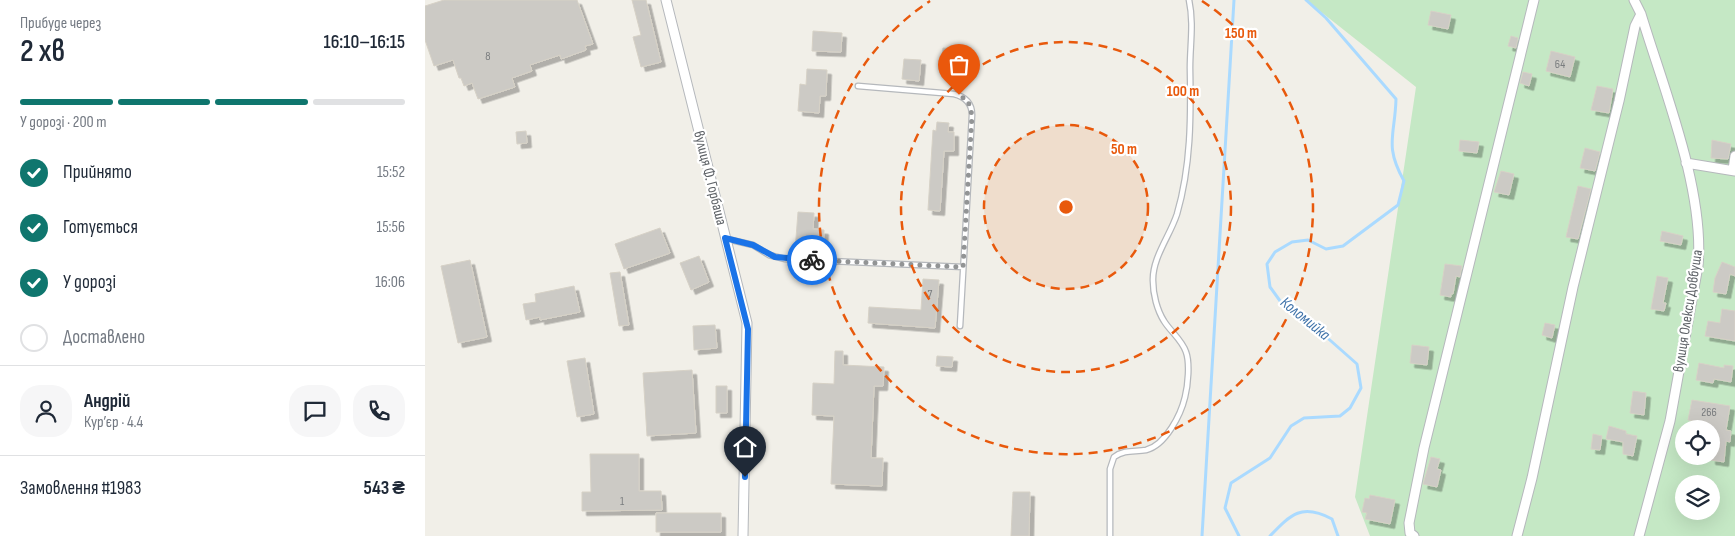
<!DOCTYPE html>
<html lang="uk">
<meta charset="utf-8">
<style>
body{margin:0;font-family:"Sofia Sans Condensed",sans-serif;background:#f6f6f7;color:#1f2937;height:100vh;display:flex;flex-direction:column;font-size:19px;white-space:nowrap}
*{box-sizing:border-box;margin:0}
p{font-size:16px;color:#747a83}
.icon{flex:none;width:28px;height:28px;fill:none;stroke:currentColor;stroke-width:2;stroke-linecap:round;stroke-linejoin:round}
.map{position:relative;flex:1;overflow:hidden}
.drawer{display:flex;flex-direction:column;background:#fff;width:425px}
.drawer>*{flex:none}
.tools{position:absolute;left:1250px;top:420px;display:grid;gap:10px}
.tools a{display:grid;place-items:center;width:45px;height:45px;border-radius:50%;background:#fff;box-shadow:0 5px 20px #0002;font-size:25px}
.pin{position:absolute;display:grid;place-items:center;width:42px;height:42px;color:#fff;margin:-51px -21px;border-radius:50% 50% 50% 0;rotate:-45deg;box-shadow:0 0 5px #0007}
.pin .icon{rotate:45deg}
.courier{position:absolute;display:grid;place-items:center;width:50px;height:50px;margin:-25px;border:4px solid #1a73e8;border-radius:50%;background:#fff;color:#222;box-shadow:0 1px 6px #0007}
.head em{font-style:normal;font-weight:600}
.head div{display:flex;flex-direction:column-reverse}
.head{display:flex;align-items:center;justify-content:space-between;height:85px;padding:0 20px}
h1{font-size:32px;font-weight:600;line-height:38px}
.bar{display:grid;grid-template-columns:repeat(4,1fr);gap:8px 5px;align-content:center;height:60px;padding:0 20px}
.bar i{height:6px;border-radius:4px;background:#e0e1e3}
.bar .selected{background:#0f766e}
.bar p{grid-column:span 4}
.line{display:flex;align-items:center;gap:12px;padding:0 20px;border-top:1px solid #e0e1e3}
.line div{flex:1}
.round{display:grid;place-items:center;flex:none;width:52px;height:52px;border-radius:20px;background:#f6f6f7}
ol{padding:0 20px;list-style:none}
li{display:flex;align-items:center;gap:15px;height:55px}
li p{margin-inline-start:auto}
li .icon{padding:5px;border-radius:50%;background:#0f766e;color:#fff;stroke-width:4}
li:last-child{color:#747a83}
li i{width:28px;height:28px;border:2px solid #e0e1e3;border-radius:50%}
main{display:flex;flex:1;min-height:0}
.map>svg:first-child{display:block}
.green{fill:#c5e8c5;fill-rule:evenodd}
.lines{fill:none;stroke-linecap:round;stroke-linejoin:round}
.stream{stroke:#aadaff;stroke-width:3}
.building{fill:#cccac5;stroke:#d6d1c6;filter:url(#shadow)}
.lane-casing{stroke:#b5b8bc;stroke-width:7}
.street-casing{stroke:#b5b8bc;stroke-width:11}
.lane{stroke:#fff;stroke-width:4.5}
.street{stroke:#fff;stroke-width:9}
.done{stroke:#929495;stroke-width:5;stroke-dasharray:0 9}
.route{stroke:#1a73e8;stroke-width:6}
.ring{fill:none;stroke:#e8590c;stroke-width:2.5;stroke-dasharray:9 6}
.labels{text-anchor:middle;dominant-baseline:central;stroke-width:4.5;stroke-linejoin:round;paint-order:stroke}
.number-label{font-size:12px;fill:#7a7d7f}
.street-label{font-size:15px;fill:#5f6368;stroke:#fff}
.water-label{font-size:16px;font-style:italic;fill:#4174aa;stroke:#fff}
.centre{fill:#e8590c;stroke:#fff;stroke-width:2.5}
.ring-label{font-size:15px;text-anchor:middle;font-weight:bold;fill:#e8590c;stroke:#fff;stroke-width:4.5;stroke-linejoin:round;paint-order:stroke}
</style>
<main>
<section class="drawer">
<div class="head"><div><h1>2 хв</h1><p>Прибуде через</p></div><em>16:10–16:15</em></div>
<div class="bar"><i class="selected"></i><i class="selected"></i><i class="selected"></i><i></i><p>У дорозі · 200 m</p></div>
<ol>
<li><svg class="icon" aria-label="check" viewBox="0 0 24 24"><path d="M5 12l5 5 9-10"/></svg>Прийнято<p>15:52</p></li>
<li><svg class="icon" aria-label="check" viewBox="0 0 24 24"><path d="M5 12l5 5 9-10"/></svg>Готується<p>15:56</p></li>
<li><svg class="icon" aria-label="check" viewBox="0 0 24 24"><path d="M5 12l5 5 9-10"/></svg>У дорозі<p>16:06</p></li>
<li><i></i>Доставлено</li>
</ol>
<div class="line" style="height:90px"><a class="round"><svg class="icon" aria-label="person" viewBox="0 0 24 24"><circle cx="12" cy="8" r="4"/><path d="M4 21q1-7 8-7t8 7"/></svg></a><div><b>Андрій</b><p>Кур’єр · 4.4</p></div><a class="round"><svg class="icon" aria-label="chat" viewBox="0 0 24 24"><path d="M4 5h16v11H9l-5 4z"/></svg></a><a class="round"><svg class="icon" aria-label="phone" viewBox="0 0 24 24"><path d="M5 4h4l2 5-3 2q2 4 5 5l2-3 5 2v4C11 20 4 13 5 4z"/></svg></a></div>
<div class="line" style="height:65px"><div>Замовлення #1983</div><b>543 ₴</b></div>
</section>
<div class="map">
<svg width="1310" height="536" viewBox="0 0 1310 536">
<defs>
<filter id="shadow"><feDropShadow dx="4.5" dy="4.5" stdDeviation="0" flood-color="#0004"/></filter>
</defs>
<rect width="100%" height="100%" fill="#f1efe8"/>
<path class="green" d="M881 0H1310V536H945L930 497 991 87ZM1259 429H1286V456H1259ZM1259 484H1286V511H1259Z"/>
<g class="lines">
<path class="stream" d="M777 536 809 0
M814 536 800 508 806 483 845 458 866 426 879 418 915 416 925 408 936 388 932 364 889 326 858 305 845 287 842 264 850 252 867 242 883 240 901 249 918 246 973 205 979 181C959 145 970 136 971 99L901 18 881 0
M845 536C866 514 877 503 907 519L913 536"/>
</g>
<path class="building" d="M19 0H152L168 44 160 46 161 50 136 59 135 55 105 65 107 71 87 78 90 87 53 99 47 83 39 86 36 78H34L28 60 9 66 0 40V6Z
M207 0H221L236 62 216 67 208 37 216 35Z
M1006 11 1026 15 1023 29 1003 25Z
M388 31 417 33 416 52 387 51Z
M1086 36 1093 38 1091 48 1083 46Z
M518 48 530 49 528 67 516 66Z
M1126 51 1150 57 1145 77 1121 71Z
M479 59 496 60 494 81 477 79Z
M382 69 402 70 401 96H395L394 113 373 111 375 84 381 85Z
M1098 72 1107 74 1104 86 1095 83Z
M1172 86 1188 89 1184 113 1166 110Z
M512 122 524 123 523 132H529V151H519L515 211 503 210 508 130 511 131Z
M101 131 102 143 92 144 91 132Z
M1035 140 1054 142 1052 153 1034 151Z
M1287 140 1306 144 1303 159 1286 158Z
M1160 148 1175 152 1170 171 1155 168Z
M1076 171 1089 174 1084 195 1069 192Z
M1153 186 1166 189 1153 239 1141 237Z
M373 212 389 213 388 229 399 230 398 253 370 251Z
M235 228 245 253 199 269 190 244Z
M1237 231 1258 236 1256 245 1235 241Z
M274 256 284 282 266 290 255 263Z
M45 260 62 337 33 343 16 266Z
M1297 262 1310 267V276L1305 274 1301 294 1288 292 1290 278Z
M1020 264 1037 266 1035 277 1031 276 1028 294H1026V297L1015 295Z
M195 272 204 325 194 326 185 273Z
M1232 276 1243 278 1238 303H1241L1239 311 1226 309Z
M498 279 514 280 510 328 443 323 444 307 496 310Z
M149 286 155 312 115 320V317L101 320 98 304 111 302 110 294Z
M1297 309 1310 311V341L1280 336 1283 321 1295 323Z
M1120 323 1130 325 1127 338 1117 335Z
M290 325 292 348 269 350 268 326Z
M987 345 1004 347 1002 365 985 363Z
M410 351H418V365L459 367 458 386H449L446 458H458L457 486 406 484 409 416 387 415 388 383 409 384Z
M512 356 528 357 527 367 511 366Z
M160 358 169 414 152 417 142 361Z
M1274 363 1299 368V365L1308 366 1306 382 1289 379 1288 383 1271 380Z
M267 370 271 433 222 436 218 373Z
M291 386H302V413H291Z
M1208 391 1221 393 1219 415 1205 413Z
M1267 400 1305 406 1301 430 1306 431 1305 442 1301 441 1299 462 1286 460V425L1263 420Z
M1184 426 1201 431V434L1212 436 1208 456 1198 454V442L1181 439Z
M1168 434 1177 436 1175 450 1166 449Z
M165 454H214V491H236L237 510 157 511V492H166Z
M1006 457 1015 459 1012 469 1016 470 1012 487 998 484Z
M588 492H605L604 536H586Z
M945 495 970 500 965 524 940 519 942 513 937 512 940 498 944 499Z
M231 513H296V532H231Z"/>
<g class="lines">
<defs>
<path id="lane" d="M433 86 529 94C541 97 547 104 547 115L535 326
M302 239 328 245 344 255 360 259 538 267
M685 536V469L689 457C700 449 710 452 721 450 741 445 756 414 760 397 763 385 765 363 761 352 757 340 745 331 739 321 732 310 728 294 728 281 727 258 745 236 752 214 766 166 766 117 765 68 765 45 769 23 764 0"/>
<path id="street" d="M241 0 322 323 318 536
M1209 0 1216 14C1238 87 1280 190 1273 266L1245 421 1214 536
M1261 163 1310 171
M1308 170 1310 156
M989 536 985 533 984 523 999 448 1109 0
M1092 536 1107 478 1148 287 1194 101 1210 26 1216 14"/>
</defs>
<use href="#lane" class="lane-casing"/>
<use href="#street" class="street-casing"/>
<use href="#lane" class="lane"/>
<use href="#street" class="street"/>
</g>
<g class="lines">
<path class="done" d="M387 260 538 267 547 115 543 101 534 95"/>
<path class="route" d="M320 477 323 329 300 238 328 245 350 257 387 260"/>
</g>
<circle cx="641" cy="207" r="82" fill="#e8590c" fill-opacity=".12"/>
<g class="ring">
<circle cx="641" cy="207" r="82"/>
<circle cx="641" cy="207" r="165"/>
<path d="M777 1A247 247 0 1 1 505 1"/>
</g>
<g class="labels">
<g class="number-label">
<text x="63" y="56">8</text>
<text x="1135" y="64">64</text>
<text x="505" y="294">7</text>
<text x="1284" y="412">266</text>
<text x="197" y="501">1</text>
</g>
<g class="street-label">
<text transform="translate(285 178) rotate(76)">вулиця Ф. Горбаша</text>
<text transform="translate(1263 311) rotate(-81)">вулиця Олекси Довбуша</text>
</g>
<g class="water-label">
<text transform="translate(880 319) rotate(39)">Коломийка</text>
</g>
</g>
<circle cx="641" cy="207" r="8" class="centre"/>
<g class="ring-label">
<text x="816" y="38">150 m</text>
<text x="758" y="96">100 m</text>
<text x="699" y="154">50 m</text>
</g>
</svg>
<div class="tools">
<a><svg class="icon" aria-label="locate" viewBox="0 0 24 24"><circle cx="12" cy="12" r="6"/><path d="M12 2v4M12 18v4M2 12h4M18 12h4"/></svg></a>
<a><svg class="icon" aria-label="layers" viewBox="0 0 24 24"><path d="M12 4l9 5-9 5-9-5zM3 14l9 5 9-5"/></svg></a>
</div>
<div class="pin" style="left:534px;top:95px;background:#ea580c"><svg class="icon" aria-label="bag" viewBox="0 0 24 24"><path d="M5 8h14l-1 12H6zM9 8a3 3 0 0 1 6 0"/></svg></div>
<div class="pin" style="left:320px;top:477px;background:#1f2937"><svg class="icon" aria-label="home" viewBox="0 0 24 24"><path d="M3 11l9-7 9 7M6 9v11h12V9"/></svg></div>
<div class="courier" style="left:387px;top:260px"><svg class="icon" aria-label="bike" viewBox="0 0 24 24"><circle cx="6" cy="16" r="4"/><circle cx="18" cy="16" r="4"/><path d="M6 16l4-8h5l3 8M10 8l3 8H6M13 5h3"/></svg></div>
</div>
</main>
